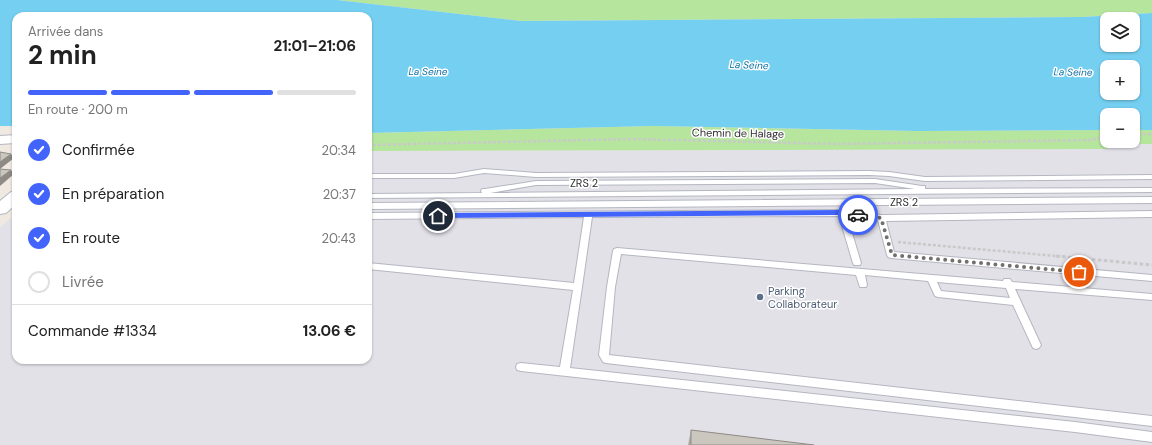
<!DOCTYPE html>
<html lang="fr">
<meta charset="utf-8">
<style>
body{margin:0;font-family:"DM Sans",sans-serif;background:#f2f2f2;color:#222;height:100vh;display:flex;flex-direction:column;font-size:15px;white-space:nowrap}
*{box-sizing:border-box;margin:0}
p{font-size:13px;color:#767676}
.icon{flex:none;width:22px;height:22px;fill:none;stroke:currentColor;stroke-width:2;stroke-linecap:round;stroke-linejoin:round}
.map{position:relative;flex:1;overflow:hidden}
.sheet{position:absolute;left:12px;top:12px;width:360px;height:352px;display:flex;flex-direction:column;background:#fff;border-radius:12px;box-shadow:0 1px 3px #0004}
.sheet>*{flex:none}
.controls{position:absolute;left:1100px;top:12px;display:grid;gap:8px}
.controls a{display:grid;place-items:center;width:40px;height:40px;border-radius:8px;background:#fff;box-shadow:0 1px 3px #0004;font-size:20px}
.pin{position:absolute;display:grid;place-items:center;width:34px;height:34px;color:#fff;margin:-17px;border:2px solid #fff;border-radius:50%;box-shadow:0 1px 4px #0007}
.courier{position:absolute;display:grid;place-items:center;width:40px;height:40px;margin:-20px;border:3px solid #4264fb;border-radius:50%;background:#fff;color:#222;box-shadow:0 1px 5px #0007}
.summary em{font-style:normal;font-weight:700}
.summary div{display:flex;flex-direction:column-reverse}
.summary{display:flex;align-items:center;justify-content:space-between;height:68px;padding:0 16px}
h1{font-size:26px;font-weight:700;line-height:30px}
.bar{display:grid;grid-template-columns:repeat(4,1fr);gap:6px 4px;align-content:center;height:48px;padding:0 16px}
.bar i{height:5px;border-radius:3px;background:#e0e0e0}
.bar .active{background:#4264fb}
.bar p{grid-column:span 4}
.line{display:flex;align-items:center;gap:10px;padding:0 16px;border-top:1px solid #e0e0e0}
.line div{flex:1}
ol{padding:0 16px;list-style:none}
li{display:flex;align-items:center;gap:12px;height:44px}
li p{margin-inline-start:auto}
li .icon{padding:4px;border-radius:50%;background:#4264fb;color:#fff;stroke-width:4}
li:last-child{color:#767676}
li i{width:22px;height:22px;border:2px solid #e0e0e0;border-radius:50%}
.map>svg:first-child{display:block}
.industrial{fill:#e3e1e8}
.green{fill:#b6e59e}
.water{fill:#75cff0;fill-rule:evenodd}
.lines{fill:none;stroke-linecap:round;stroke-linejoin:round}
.lane-casing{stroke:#b4b7c1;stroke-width:2}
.street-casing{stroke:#b4b7c1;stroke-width:2}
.path-far1{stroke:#c9c9c9;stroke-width:2.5;stroke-dasharray:3 2;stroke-linecap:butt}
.path{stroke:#c9c9c9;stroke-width:3;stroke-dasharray:3.5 2.5;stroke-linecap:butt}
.lane{fill:#fff;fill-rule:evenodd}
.street{fill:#fff;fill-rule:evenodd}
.wall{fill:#afaba4}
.shaded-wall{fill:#8e8b86}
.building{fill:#cbc7bf;stroke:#8e8b86}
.route{fill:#4264fb}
.done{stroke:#726f6d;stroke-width:4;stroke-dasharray:0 7.2}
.service-dot{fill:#5c6f8a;stroke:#fff;stroke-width:1.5}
.labels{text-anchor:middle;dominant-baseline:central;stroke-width:3;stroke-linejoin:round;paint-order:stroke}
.far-water-label{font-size:10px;font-style:italic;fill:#0d6fa3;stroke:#fff}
.street-label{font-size:11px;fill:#2e2e2e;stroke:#fff}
.service-label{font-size:11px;fill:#4e5e75;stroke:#fff;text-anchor:start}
</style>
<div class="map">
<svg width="1152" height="445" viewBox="0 0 1152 445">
<rect width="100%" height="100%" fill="#efe9e1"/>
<path class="industrial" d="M1152 143V445H0V227L16 214V360H368V151L1106 149 1119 144Z"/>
<path class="green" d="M337 0H1152V13L1082 17 521 21Z
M653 126 918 131 1107 130V141H1133V130H1152V144H1119L1106 149 368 151V133Z"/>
<path class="water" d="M0 0H337L521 21 1082 17 1152 13V130H1133V115H1107V130L918 131 653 126 368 133V16H16V126H0ZM1107 19H1133V45H1107ZM1107 67H1133V93H1107Z"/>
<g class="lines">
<defs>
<path id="lane" d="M484 169 536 173 869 171 889 172 925 177 1152 175V179L925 181 889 176 869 175 536 177 484 173 454 178H368V174H454Z
M875 179 922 186H925V189L1152 188V192L368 198V194L482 193 481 191 482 189H485L536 181ZM875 183 915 189 490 193 536 185Z
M1152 197V203L368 209V203Z
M842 210 881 215 1152 211V217L886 221 894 252 1152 275V281L891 258 888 257 887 255 878 220 847 216 861 263 860 265H854L853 263 839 216 592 217 582 287 570 368 1075 422 1152 432V442L1075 432 521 371 517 370 516 367 517 364 521 363 560 367 573 290 368 269V263L574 283 584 217 368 219V213Z
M617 248 1003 281 1004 279H1010L1012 282 1152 294V300L1015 289 1041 345 1039 348 1036 349 1033 348 1013 305 938 297 935 296 928 281 865 275 867 285 866 287H860L856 275 621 254 615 287 609 355 1152 416V426L606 363 603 362 599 355 607 287 613 251 614 249ZM937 282 1006 288 1010 298 941 291Z"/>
<path id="street" d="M16 135V143L0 144V136Z
M16 191V204L6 213 0 214V201L11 192Z"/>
</defs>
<use href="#lane" class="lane-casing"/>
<use href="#street" class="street-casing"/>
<path class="path-far1" d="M1133 134H1152
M368 145 632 139 836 144 1092 140 1107 135
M898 242 1067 257"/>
<path class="path" d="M1056 256 1152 265"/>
<use href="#lane" class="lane"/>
<use href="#street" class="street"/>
</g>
<path class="wall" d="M691 430 814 445H688Z"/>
<path class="shaded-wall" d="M11 154 14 158 0 169V162Z
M11 170 14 174 0 186V178Z"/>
<path class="building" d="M0 152 11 154 0 162Z
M0 169 11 170 0 178Z
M691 430 814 445H691Z"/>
<path class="route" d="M842 210 858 213 861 215 858 217 842 215 438 218 435 216 438 213Z"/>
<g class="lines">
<path class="done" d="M858 215 881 218 892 255 1079 272"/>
</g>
<circle class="service-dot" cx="760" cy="297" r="4"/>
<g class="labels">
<g class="far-water-label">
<text transform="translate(749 65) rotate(2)">La Seine</text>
<text x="428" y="71">La Seine</text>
<text transform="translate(1073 72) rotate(1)">La Seine</text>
</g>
<g class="street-label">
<text transform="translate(738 133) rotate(1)">Chemin de Halage</text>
<text x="584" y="183">ZRS 2</text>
<text x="904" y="202">ZRS 2</text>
</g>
<g class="service-label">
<text x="768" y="291">Parking<tspan x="768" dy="13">Collaborateur</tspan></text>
</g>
</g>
</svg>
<div class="controls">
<a><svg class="icon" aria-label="layers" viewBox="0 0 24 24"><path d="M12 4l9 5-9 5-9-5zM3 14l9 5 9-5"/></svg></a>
<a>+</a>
<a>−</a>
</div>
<div class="pin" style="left:1079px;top:272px;background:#ea580c"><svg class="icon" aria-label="bag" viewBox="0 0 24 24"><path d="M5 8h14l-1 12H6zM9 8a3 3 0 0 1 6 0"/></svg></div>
<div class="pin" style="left:438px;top:216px;background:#1f2937"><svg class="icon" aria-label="home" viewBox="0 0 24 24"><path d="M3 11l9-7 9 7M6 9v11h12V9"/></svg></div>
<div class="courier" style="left:858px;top:215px"><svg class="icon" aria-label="car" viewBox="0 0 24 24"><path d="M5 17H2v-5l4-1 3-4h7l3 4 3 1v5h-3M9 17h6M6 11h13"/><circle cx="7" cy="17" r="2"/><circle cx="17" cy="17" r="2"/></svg></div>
<section class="sheet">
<div class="summary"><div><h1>2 min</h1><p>Arrivée dans</p></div><em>21:01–21:06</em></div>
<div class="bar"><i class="active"></i><i class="active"></i><i class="active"></i><i></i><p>En route · 200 m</p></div>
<ol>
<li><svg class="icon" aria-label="check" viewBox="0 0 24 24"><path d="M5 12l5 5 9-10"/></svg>Confirmée<p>20:34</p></li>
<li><svg class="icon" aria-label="check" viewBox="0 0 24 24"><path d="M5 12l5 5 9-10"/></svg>En préparation<p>20:37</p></li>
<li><svg class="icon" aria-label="check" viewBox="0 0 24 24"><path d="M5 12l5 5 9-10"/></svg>En route<p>20:43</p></li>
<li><i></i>Livrée</li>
</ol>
<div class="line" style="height:52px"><div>Commande #1334</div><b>13.06 €</b></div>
</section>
</div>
